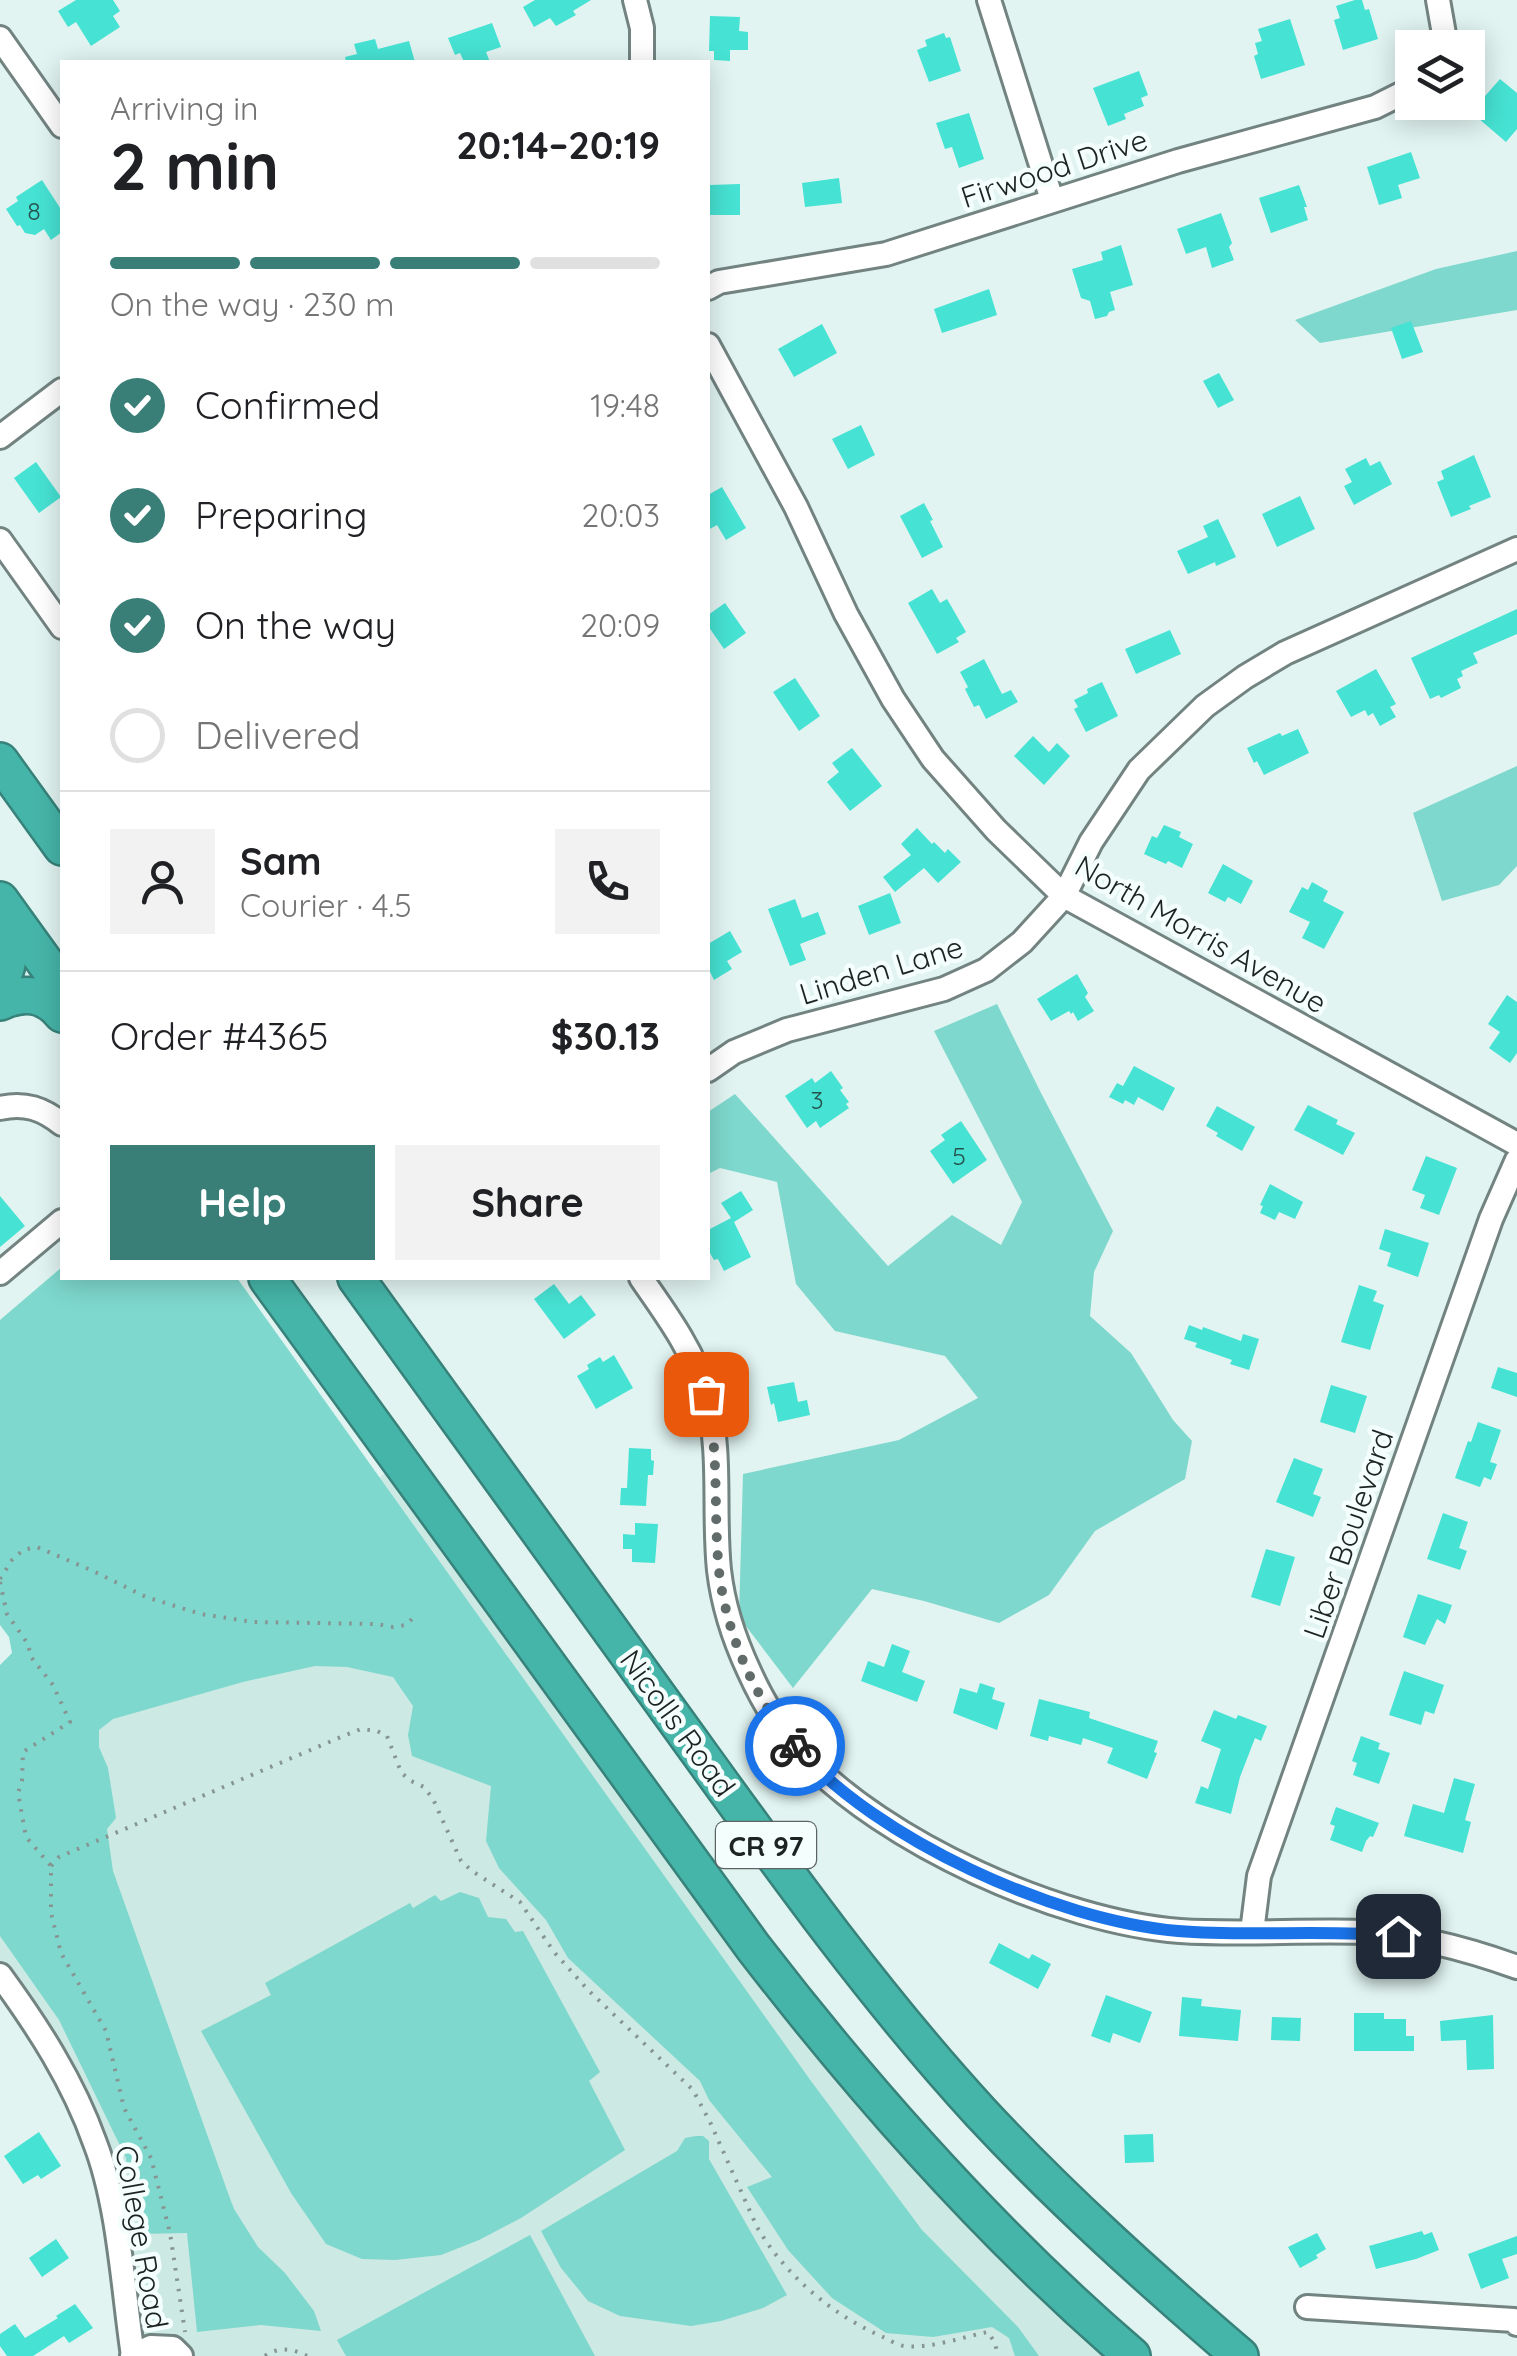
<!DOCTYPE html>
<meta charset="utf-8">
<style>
body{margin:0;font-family:Quicksand,sans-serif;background:#f2f2f2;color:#202124;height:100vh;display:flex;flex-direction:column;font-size:38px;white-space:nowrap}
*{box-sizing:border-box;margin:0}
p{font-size:32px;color:#757577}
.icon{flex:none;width:55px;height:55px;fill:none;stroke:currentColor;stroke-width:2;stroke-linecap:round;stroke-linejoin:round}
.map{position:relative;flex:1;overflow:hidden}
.sheet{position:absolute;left:60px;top:60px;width:650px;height:1220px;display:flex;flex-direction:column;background:#fff;border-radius:0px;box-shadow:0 5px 25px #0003}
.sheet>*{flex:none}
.tools{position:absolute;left:1395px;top:30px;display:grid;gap:20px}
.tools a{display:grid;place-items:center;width:90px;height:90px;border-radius:0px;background:#fff;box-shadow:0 5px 25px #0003;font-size:50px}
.pin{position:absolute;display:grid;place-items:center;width:85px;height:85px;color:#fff;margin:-42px;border-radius:20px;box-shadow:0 5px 15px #0006}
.courier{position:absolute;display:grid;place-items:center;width:100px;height:100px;margin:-50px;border:8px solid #1a73e8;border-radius:50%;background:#fff;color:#222;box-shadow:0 2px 12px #0007}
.head em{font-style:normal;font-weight:800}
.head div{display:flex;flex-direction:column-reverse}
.head{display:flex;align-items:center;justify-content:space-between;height:170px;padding:0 50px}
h1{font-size:65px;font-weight:800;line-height:75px}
.bar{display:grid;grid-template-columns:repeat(4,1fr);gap:15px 10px;align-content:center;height:120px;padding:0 50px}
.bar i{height:12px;border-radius:8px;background:#e0e0e0}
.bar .current{background:#397f78}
.bar p{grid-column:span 4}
.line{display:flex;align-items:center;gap:25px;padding:0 50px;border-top:2px solid #e0e0e0}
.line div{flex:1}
.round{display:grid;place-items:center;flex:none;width:105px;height:105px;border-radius:0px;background:#f2f2f2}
ol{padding:0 50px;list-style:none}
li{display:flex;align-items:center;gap:30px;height:110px}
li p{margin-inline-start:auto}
li .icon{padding:10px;border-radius:50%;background:#397f78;color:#fff;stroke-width:4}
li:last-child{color:#757577}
li i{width:55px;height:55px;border:5px solid #e0e0e0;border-radius:50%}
.cta{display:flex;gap:20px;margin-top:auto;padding:20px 50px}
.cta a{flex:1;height:115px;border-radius:0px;background:#397f78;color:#fff;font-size:40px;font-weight:800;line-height:115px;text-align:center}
.cta a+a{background:#f2f2f2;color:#202124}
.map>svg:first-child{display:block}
.built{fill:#cce9e4}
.green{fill:#7ed8cd}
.building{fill:#46e2d3}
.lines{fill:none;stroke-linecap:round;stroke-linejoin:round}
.minor-casing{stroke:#728380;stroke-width:28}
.highway-casing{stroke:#37827a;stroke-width:40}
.path{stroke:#869492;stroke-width:4;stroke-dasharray:2.5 8;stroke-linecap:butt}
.minor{stroke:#fff;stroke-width:22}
.highway{stroke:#46b5a9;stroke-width:35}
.done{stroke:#616c6a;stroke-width:10;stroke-dasharray:0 18}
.route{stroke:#1a73e8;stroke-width:12}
.labels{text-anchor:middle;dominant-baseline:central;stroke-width:9;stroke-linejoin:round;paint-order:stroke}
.number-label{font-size:25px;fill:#26534e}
.shield{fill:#f4fffd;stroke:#5d6564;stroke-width:2.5}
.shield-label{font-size:28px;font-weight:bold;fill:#1c2322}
.street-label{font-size:30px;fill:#1c2322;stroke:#f4fffd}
</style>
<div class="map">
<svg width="1517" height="2356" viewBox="0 0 1517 2356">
<rect width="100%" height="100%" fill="#e1f4f1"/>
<path class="built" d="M401 1461 753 1947 1132 2356H133L96 2144 0 1975V1771L70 1714Z"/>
<path class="green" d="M1517 251V310L1320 343 1295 320 1436 269Z
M1517 766V866L1499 885 1442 901 1413 813Z
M997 1004 1041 1093 1113 1231 1094 1272 1090 1316 1131 1353 1173 1420 1192 1441 1185 1479 1095 1531 1049 1595 999 1623 924 1601 872 1589 793 1688 739 1617 743 1474 899 1440 978 1398 945 1356 835 1331 796 1284 777 1182 720 1168 708 1174V1112L735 1094 888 1266 952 1215 1001 1245 1022 1202 934 1031Z
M62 1267V1278H237L811 2081 922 2230 1018 2327 1039 2356H1015L1009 2338 992 2327 933 2337 886 2333 832 2298 788 2250 747 2187 772 2177 709 2100 700 2081 568 1958 546 1920 499 1868 486 1841 491 1786 412 1756 408 1735 413 1706 393 1677 347 1667 315 1666 243 1682 113 1719 99 1730V1747L108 1768 116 1818 107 1829 113 1871 228 2193 234 2209 258 2247 285 2273 314 2311 321 2331 261 2325 197 2332 187 2233 139 2234 126 2158 59 2020 0 1936V1665L12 1653 9 1637 0 1625V1320Z
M460 1892 479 1898 488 1917 506 1919 515 1932 523 1931 600 2072 589 2081 625 2150 521 2218 479 2240 441 2255 395 2260 362 2259 326 2244 291 2193 201 2031 271 1995 265 1983 410 1903 413 1908 435 1895 441 1901Z
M696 2136H703L709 2141V2159L787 2295 763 2308 721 2321 691 2326 620 2316 588 2301 561 2268 541 2231 677 2151 685 2138Z
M530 2235 595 2356H346L337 2340Z"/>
<path class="building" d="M76 0H113L120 11 113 16 120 27 91 46 76 22 68 27 58 11Z
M535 0H591L573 11 576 15 556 26 550 18 534 27 523 7Z
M1355 0H1362L1365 10 1369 9 1378 39 1343 50 1334 20 1340 18 1336 6Z
M710 16 740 17 739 31 748 32V50H730V61L714 60V51H709Z
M1290 19 1305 65 1261 79 1254 56 1258 54 1255 43 1262 41 1258 29Z
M492 23 501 47 486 52 490 62H464L460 53 455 55 448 38Z
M944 33 946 38 950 37 961 71 929 82 917 50 927 46 925 40Z
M375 39 378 49 409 41 415 62H346L345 57 357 54 354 44Z
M1139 71 1148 95 1141 98 1144 106 1124 114 1126 119 1108 126 1093 88Z
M1500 79 1517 93V129L1506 142 1471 112Z
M969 113 984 159 959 168 952 147 945 149 936 123Z
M1411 152 1420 178 1398 185 1402 198 1379 205 1367 167Z
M839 178 842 203 805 207 802 183Z
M42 180 62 211V232L51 240 44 229 35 235 25 233 20 225 17 226 6 209 18 201 16 197Z
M740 184V215H710V185Z
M1299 185 1307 207H1304L1308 220 1271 233 1259 198Z
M1221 213 1232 243 1229 247 1234 260 1212 268 1206 247 1186 254 1177 229Z
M1121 245 1133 285 1110 292 1115 310 1109 312 1107 316 1095 319 1090 301 1081 298 1072 269 1103 260 1101 252Z
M989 289 997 315 942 333 934 309Z
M1411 321 1423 352 1402 359 1391 328Z
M822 324 837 353 794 377 778 349Z
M1219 373 1234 400 1218 408 1203 381Z
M861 425 875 455 848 469 832 439Z
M1474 455 1491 497 1469 506 1471 509 1451 517 1437 482 1444 479 1441 471Z
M1366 458 1370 466 1380 461 1392 484 1354 505 1344 486 1352 482 1345 469Z
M36 462 61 497 39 513 14 478Z
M722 487 746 528 726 540 717 525 708 530V495Z
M1300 496 1315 529 1277 547 1262 514Z
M924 503 933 520 930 521 943 547 922 558 900 516Z
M1218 519 1236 557 1216 566 1215 562 1188 574 1177 551 1208 537 1203 526Z
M932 589 940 603 947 599 966 632 956 638 959 642 937 654 908 603Z
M725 603 746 633 724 649 708 626V615Z
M1517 609V634L1473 653 1478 663 1461 671 1463 676 1457 679 1461 688 1441 698 1439 695 1430 699 1411 658Z
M1170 630 1181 654 1136 674 1125 649Z
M984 659 1002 694 1011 690 1018 702 986 719 979 705 974 707 965 689 968 687 960 672Z
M1376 669 1396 704 1390 707 1396 717 1380 726 1373 713 1368 716 1365 710 1351 717 1336 691Z
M795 678 820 716 799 731 773 692Z
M1102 682 1118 716 1086 732 1074 709 1078 707 1074 700 1088 693 1087 689Z
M1298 729 1309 753 1264 775 1257 761 1254 763 1247 748 1280 733 1282 736Z
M1033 736 1049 752 1057 743 1070 756 1044 785 1014 756Z
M852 748 882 786 850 811 827 782 839 772 832 763Z
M1164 825 1181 832 1179 837 1193 844 1182 868 1168 861 1166 864 1144 854 1152 836 1157 838Z
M917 828 932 844 934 842 945 853 948 849 961 862 938 883 924 868 895 892 883 877 911 855 901 844Z
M1223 864 1253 881 1241 904 1228 897 1225 902 1208 893Z
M1312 882 1328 891 1323 901 1344 912 1324 949 1302 938 1310 922 1289 912 1302 887 1308 890Z
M890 893 901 923 869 935 858 906Z
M795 899 802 918 818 912 826 934 800 944 806 960 790 966 768 909Z
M730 931 742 952 727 961 732 969 714 980 708 968V944Z
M1077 974 1088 993 1085 997 1094 1011 1078 1021 1073 1012 1071 1014 1069 1011 1051 1021 1037 999Z
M1507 995 1517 1002V1053L1510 1063 1489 1048 1500 1032 1488 1024Z
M1134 1066 1175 1088 1163 1111 1138 1097 1134 1105 1125 1100 1123 1104 1109 1097 1117 1083 1123 1086Z
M831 1071 843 1088 840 1090 849 1102 846 1104 849 1108 820 1128 816 1121 807 1128 785 1096 812 1078 815 1083Z
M1308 1105 1338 1120 1336 1124 1355 1133 1343 1155 1294 1130Z
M1217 1106 1255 1127 1242 1151 1216 1136 1218 1133 1206 1126Z
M961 1121 987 1160 953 1184 930 1151 945 1140 941 1135Z
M1426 1156 1457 1168 1439 1215 1420 1208 1425 1195 1412 1190Z
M1270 1184 1303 1202 1295 1219 1279 1212 1275 1220 1260 1213 1263 1206 1260 1205Z
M741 1191 753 1210 734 1222 751 1257 724 1271 718 1259 714 1260 708 1250V1230L731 1218 721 1203Z
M0 1196 25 1226 0 1247Z
M1385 1229 1429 1243 1418 1277 1387 1266 1391 1253 1379 1249Z
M554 1284 569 1304 581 1295 596 1315 564 1339 534 1299Z
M1359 1285 1377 1291 1373 1301 1384 1305 1370 1350 1341 1342Z
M1189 1325 1202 1330 1203 1327 1241 1341 1243 1334 1259 1339 1249 1370 1230 1364 1232 1360 1195 1347 1197 1343 1184 1339Z
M614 1355 633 1388 596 1409 577 1376 589 1369 587 1365 600 1357 603 1362Z
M1498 1367 1517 1373V1397L1491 1388Z
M794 1382 798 1402 807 1400 810 1415 778 1422 774 1403 771 1405 767 1387Z
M1331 1385 1367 1396 1355 1433 1320 1422Z
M1478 1422 1501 1430 1490 1462 1497 1464 1491 1480 1484 1477 1480 1487 1455 1478 1468 1441 1471 1442Z
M629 1448 651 1449V1460L654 1461 653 1475H648L646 1506 620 1505 621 1488H627Z
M1294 1458 1323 1469 1313 1494 1321 1497 1313 1517 1276 1502Z
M1443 1513 1468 1522 1459 1548 1467 1551 1460 1570 1427 1559Z
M635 1523 658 1524 655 1563 632 1562V1549H623V1534L635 1535Z
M1266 1549 1295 1557 1280 1606 1251 1597Z
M1418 1594 1452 1605 1445 1624 1437 1619 1425 1645 1403 1637Z
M892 1644 910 1651 902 1672 925 1681 917 1702 861 1681 868 1661 884 1667Z
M1404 1671 1444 1685 1434 1714 1425 1711 1421 1725 1389 1715Z
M980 1683 995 1688 992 1699 1005 1703 997 1730 953 1713 960 1688 977 1693Z
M1039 1699 1090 1712 1089 1718 1158 1741 1154 1752 1157 1753 1147 1779 1107 1763 1113 1748 1083 1738 1081 1745 1049 1736 1048 1741 1030 1736Z
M1214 1710 1236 1719 1238 1715 1267 1726 1261 1741 1255 1738 1240 1777 1231 1814 1195 1803 1201 1786 1208 1789 1221 1749 1201 1741Z
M1361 1736 1380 1743 1378 1749 1390 1753 1379 1784 1353 1775 1357 1763 1352 1761Z
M1454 1778 1475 1784 1465 1820 1471 1822 1463 1853 1404 1836 1413 1804 1444 1813Z
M1336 1807 1379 1823 1373 1837 1370 1836 1366 1841 1362 1852 1330 1840 1335 1826 1330 1824Z
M999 1943 1029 1959 1032 1954 1051 1964 1038 1989 989 1963Z
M1106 1995 1152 2012 1140 2043 1113 2033 1110 2043 1091 2036Z
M1182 1997 1202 1999 1201 2006 1241 2010 1238 2041 1179 2036Z
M1354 2013H1384V2019H1406V2036H1414V2051H1354Z
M1493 2015 1494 2069 1467 2070 1466 2040 1441 2041 1440 2021Z
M1272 2017 1301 2018 1300 2041 1271 2040Z
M39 2132 61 2166 41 2179 38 2175 23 2184 4 2156Z
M1153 2134 1154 2162 1125 2163 1124 2135Z
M1422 2231 1424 2235 1432 2232 1439 2250 1416 2259 1376 2269 1369 2246Z
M1317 2233 1326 2249 1316 2255 1318 2258 1300 2268 1288 2247Z
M1517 2236V2254L1502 2259 1509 2278 1481 2289 1468 2254Z
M56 2239 69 2258 42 2277 29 2258Z
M75 2304 93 2328 69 2343 64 2336 33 2356H7L0 2346V2334L15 2324 25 2338 58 2318 56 2316Z"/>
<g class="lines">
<defs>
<path id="minor" d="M635 0 642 28V62
M989 0 1052 200
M1438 0 1444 34 1439 48
M0 38 62 126
M708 288 719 282 886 254 1178 161 1375 107 1407 91 1412 85
M708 345 796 507 846 614 893 699 933 759 996 830 1064 896 1517 1144
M0 437 62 390
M0 540 62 627
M708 1070 734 1052 787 1030 944 989 986 970 1022 942 1064 896 1091 842 1139 770 1205 706 1245 677 1285 653 1517 549
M0 1108C25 1102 43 1109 62 1124
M0 1273 62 1221
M641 1278C667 1315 694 1352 707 1396 722 1453 713 1512 719 1570 723 1605 734 1639 749 1671 763 1702 779 1729 802 1754 884 1843 1060 1922 1180 1931 1241 1935 1302 1930 1362 1932 1416 1935 1467 1949 1517 1967
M1252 1932 1259 1876 1491 1219 1517 1160
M0 1975C38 2027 73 2081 95 2143 119 2205 123 2289 133 2356
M1307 2307 1514 2320 1517 2324
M132 2356 151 2347 173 2348 181 2356"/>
<path id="highway" d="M0 761 62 847
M0 900 62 986
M0 926C12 945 10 964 0 983
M0 1002C24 991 45 993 62 1014
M267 1278 753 1947C867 2095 990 2234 1132 2356
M356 1278C464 1427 571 1576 679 1725 775 1858 870 1992 981 2113 1062 2200 1150 2279 1240 2356"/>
</defs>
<use href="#minor" class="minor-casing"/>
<use href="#highway" class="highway-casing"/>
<path class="path" d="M0 1579 12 1560 23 1550 37 1547 93 1571 146 1597 201 1614 253 1622 377 1624 393 1627 406 1625 415 1616
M0 1582 7 1614 28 1644 31 1657 53 1685 70 1722 23 1752 22 1781 18 1793 26 1837 51 1866V1913L61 1953 106 2031 124 2108 151 2158 170 2233 185 2332
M51 1866 59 1857 341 1737 361 1729 377 1731 387 1736 401 1772 409 1780 424 1787 433 1799 461 1861 472 1871 520 1902 554 1952 588 1990 693 2090 710 2122 757 2227C785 2275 832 2315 883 2337 889 2340 897 2345 904 2346 931 2349 962 2337 988 2332L995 2343 998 2356
M265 2356C279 2346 293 2349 307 2356"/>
<use href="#minor" class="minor"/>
<use href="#highway" class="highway"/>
</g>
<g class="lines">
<path class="done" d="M706 1394C720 1453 713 1512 719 1571 726 1633 754 1698 795 1746"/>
<path class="route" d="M795 1746C877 1840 1054 1920 1178 1931 1251 1937 1325 1929 1398 1936"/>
</g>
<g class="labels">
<g class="number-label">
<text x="34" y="210">8</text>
<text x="817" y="1099">3</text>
<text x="959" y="1155">5</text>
</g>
<rect class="shield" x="716" y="1822" width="100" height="46" rx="8"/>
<g class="shield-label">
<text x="766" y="1845">CR 97</text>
</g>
<g class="street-label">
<text transform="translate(1054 168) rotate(-18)">Firwood Drive</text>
<text transform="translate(1201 934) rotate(30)">North Morris Avenue</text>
<text transform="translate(881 970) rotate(-17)">Linden Lane</text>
<text transform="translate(1348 1534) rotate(-71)">Liber Boulevard</text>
<text transform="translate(678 1723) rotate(54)">Nicolls Road</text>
<text transform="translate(142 2237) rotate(80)">College Road</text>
</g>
</g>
</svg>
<div class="tools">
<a><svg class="icon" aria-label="layers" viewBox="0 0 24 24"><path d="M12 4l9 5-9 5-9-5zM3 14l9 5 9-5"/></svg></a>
</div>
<div class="pin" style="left:706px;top:1394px;background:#ea580c"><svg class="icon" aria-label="bag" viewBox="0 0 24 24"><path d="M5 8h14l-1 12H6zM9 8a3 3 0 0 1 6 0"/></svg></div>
<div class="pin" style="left:1398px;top:1936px;background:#1f2937"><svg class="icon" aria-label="home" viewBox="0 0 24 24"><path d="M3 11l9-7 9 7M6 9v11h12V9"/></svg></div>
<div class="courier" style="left:795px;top:1746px"><svg class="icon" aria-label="bike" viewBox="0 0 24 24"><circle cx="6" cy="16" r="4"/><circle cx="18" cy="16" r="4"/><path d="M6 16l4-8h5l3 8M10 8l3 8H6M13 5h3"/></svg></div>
<section class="sheet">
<div class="head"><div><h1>2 min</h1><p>Arriving in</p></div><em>20:14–20:19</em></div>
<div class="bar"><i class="current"></i><i class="current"></i><i class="current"></i><i></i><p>On the way · 230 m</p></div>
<ol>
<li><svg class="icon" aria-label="check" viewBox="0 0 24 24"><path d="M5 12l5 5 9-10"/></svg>Confirmed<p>19:48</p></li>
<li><svg class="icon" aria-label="check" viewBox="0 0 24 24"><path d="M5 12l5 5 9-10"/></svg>Preparing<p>20:03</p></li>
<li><svg class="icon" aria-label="check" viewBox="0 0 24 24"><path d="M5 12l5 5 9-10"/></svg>On the way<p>20:09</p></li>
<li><i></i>Delivered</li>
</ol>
<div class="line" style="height:180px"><a class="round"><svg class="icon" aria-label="person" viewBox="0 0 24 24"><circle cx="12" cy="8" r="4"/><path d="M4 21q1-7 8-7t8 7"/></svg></a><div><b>Sam</b><p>Courier · 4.5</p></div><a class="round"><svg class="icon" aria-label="phone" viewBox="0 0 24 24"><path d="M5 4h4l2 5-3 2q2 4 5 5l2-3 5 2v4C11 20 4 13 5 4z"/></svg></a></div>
<div class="line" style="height:130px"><div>Order #4365</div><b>$30.13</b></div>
<div class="cta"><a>Help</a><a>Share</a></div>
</section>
</div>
